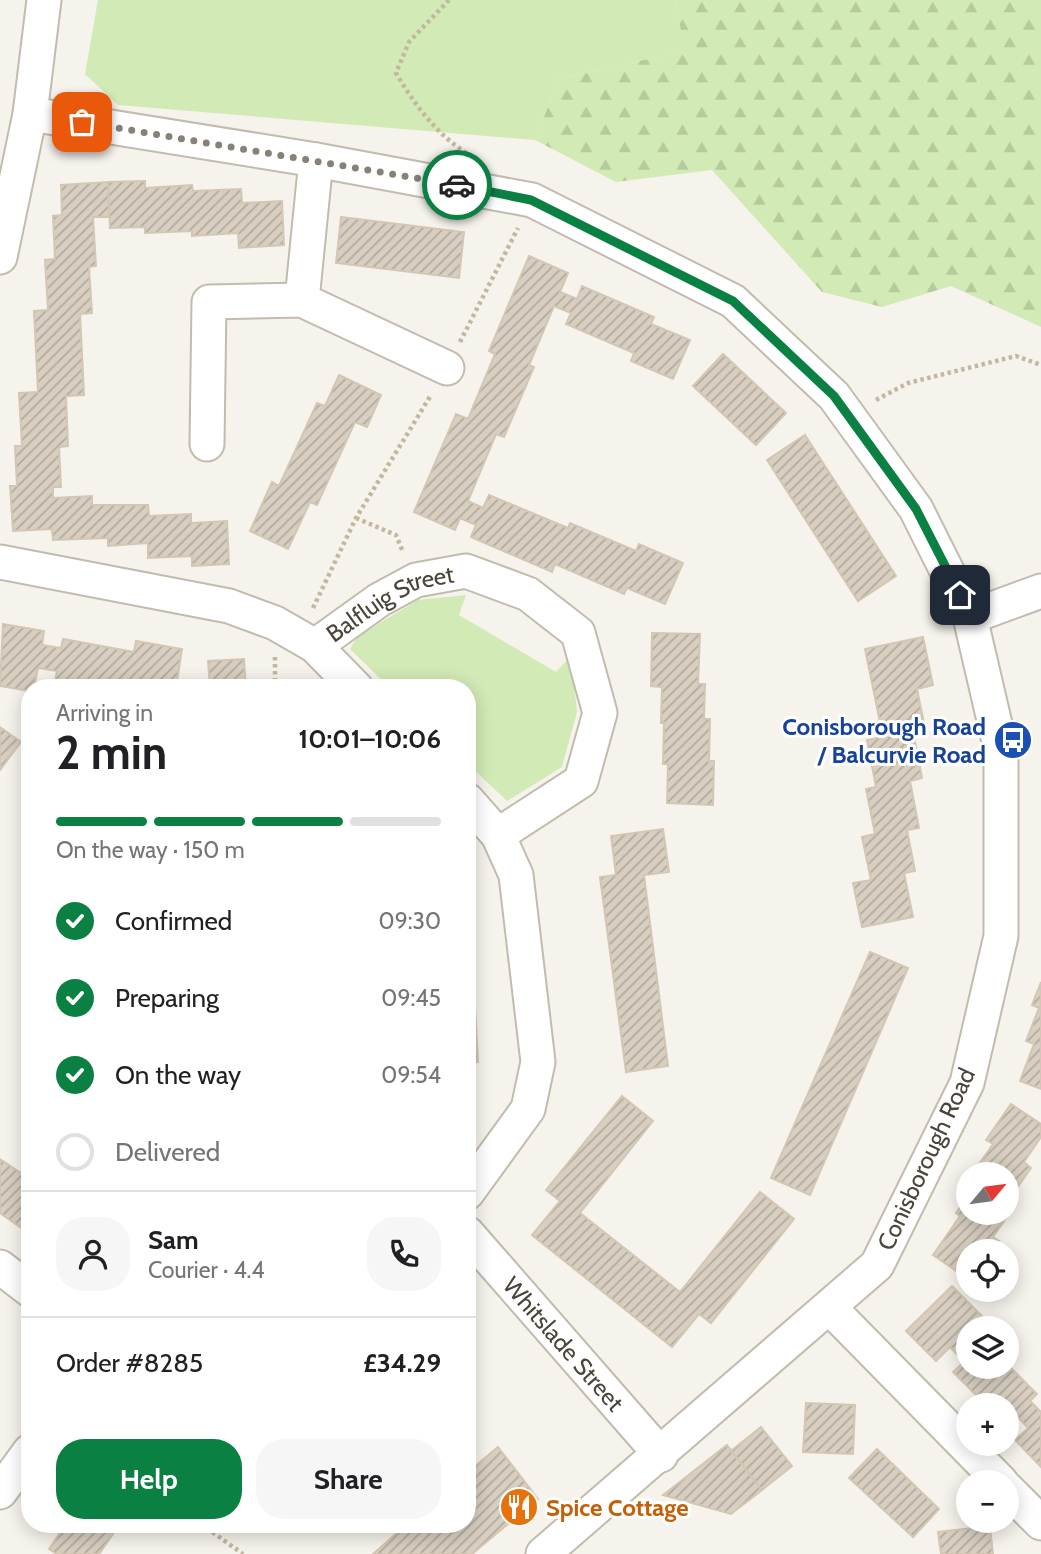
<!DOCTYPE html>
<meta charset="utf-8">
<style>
body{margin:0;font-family:Cabin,sans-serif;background:#f6f6f6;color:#202124;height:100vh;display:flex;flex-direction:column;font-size:26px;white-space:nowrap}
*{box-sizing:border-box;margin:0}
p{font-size:23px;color:#757577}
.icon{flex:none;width:38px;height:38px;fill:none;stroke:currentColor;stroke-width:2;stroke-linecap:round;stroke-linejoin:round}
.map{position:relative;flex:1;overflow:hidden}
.side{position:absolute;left:21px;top:679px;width:455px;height:854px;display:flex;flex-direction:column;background:#fff;border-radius:28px;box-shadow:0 4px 18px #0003}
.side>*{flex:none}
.needle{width:46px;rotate:61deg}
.buttons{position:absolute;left:956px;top:1162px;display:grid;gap:14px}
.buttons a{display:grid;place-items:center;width:63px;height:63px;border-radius:50%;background:#fff;box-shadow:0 4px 18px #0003;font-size:35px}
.pin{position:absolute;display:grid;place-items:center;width:60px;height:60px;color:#fff;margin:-30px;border-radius:14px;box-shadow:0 4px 10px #0006}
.courier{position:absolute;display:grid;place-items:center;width:70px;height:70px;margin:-35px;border:5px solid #0b8043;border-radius:50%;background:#fff;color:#222;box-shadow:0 2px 9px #0007}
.head em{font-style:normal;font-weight:700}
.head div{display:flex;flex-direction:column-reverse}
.head{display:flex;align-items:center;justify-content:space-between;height:119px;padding:0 35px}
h1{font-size:46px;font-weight:700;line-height:52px}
.bar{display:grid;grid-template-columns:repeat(4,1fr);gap:10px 7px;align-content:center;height:84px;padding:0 35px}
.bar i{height:9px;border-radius:5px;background:#e0e0e0}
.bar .selected{background:#0b8043}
.bar p{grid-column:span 4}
.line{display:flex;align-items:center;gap:18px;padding:0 35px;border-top:2px solid #e0e0e0}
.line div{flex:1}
.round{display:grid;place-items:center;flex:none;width:74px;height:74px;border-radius:28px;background:#f6f6f6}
ol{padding:0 35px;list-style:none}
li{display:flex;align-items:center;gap:21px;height:77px}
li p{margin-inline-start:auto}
li .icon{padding:7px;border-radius:50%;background:#0b8043;color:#fff;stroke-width:4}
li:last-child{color:#757577}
li i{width:38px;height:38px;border:4px solid #e0e0e0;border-radius:50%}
.primary-button{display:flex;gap:14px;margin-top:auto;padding:14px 35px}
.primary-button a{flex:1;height:80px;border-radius:28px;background:#0b8043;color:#fff;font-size:28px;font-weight:700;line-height:80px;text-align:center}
.primary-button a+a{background:#f6f6f6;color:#202124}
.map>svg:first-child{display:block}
.green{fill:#d2eab5}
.forest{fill:url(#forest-firs)}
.building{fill:url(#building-hatch);stroke:#d3c7b4;stroke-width:2}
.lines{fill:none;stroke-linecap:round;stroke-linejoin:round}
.minor-casing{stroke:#c2bbae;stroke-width:37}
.path{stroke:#c4b79f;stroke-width:4.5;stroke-dasharray:3.5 3.5;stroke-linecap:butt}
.minor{stroke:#fff;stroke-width:33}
.done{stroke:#878178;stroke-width:7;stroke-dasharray:0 12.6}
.route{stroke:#0b8043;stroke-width:9}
.labels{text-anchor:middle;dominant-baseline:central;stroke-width:6;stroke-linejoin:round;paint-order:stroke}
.street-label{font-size:24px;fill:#4b4439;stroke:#fff}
.transit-label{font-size:24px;font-weight:bold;fill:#164399;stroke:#fff;text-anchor:end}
.food-label{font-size:24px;font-weight:bold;fill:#c56008;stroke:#fff;text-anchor:start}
</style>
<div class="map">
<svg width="1041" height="1554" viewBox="0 0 1041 1554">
<defs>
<pattern id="forest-firs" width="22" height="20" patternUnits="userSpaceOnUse" patternTransform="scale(1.75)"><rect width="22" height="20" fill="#d2eab5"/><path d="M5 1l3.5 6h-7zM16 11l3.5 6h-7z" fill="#b6ca9c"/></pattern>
<pattern id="building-hatch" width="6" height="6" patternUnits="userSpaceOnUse" patternTransform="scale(1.75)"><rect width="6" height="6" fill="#d8cfc1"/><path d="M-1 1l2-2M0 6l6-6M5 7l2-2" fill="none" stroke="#b1aa9e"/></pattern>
</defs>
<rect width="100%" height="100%" fill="#f6f3ec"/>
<path class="green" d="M98 0H675L686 51 559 79 535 140 118 105 85 74Z
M466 595 459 615 556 672 571 656 577 712 562 767 507 801 467 763V688H390L350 649 358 636 418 600Z"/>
<path class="forest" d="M675 0H1041V327L951 286 882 307 822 292 712 170 616 182 535 140 559 79 685 51Z"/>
<path class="building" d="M145 181V188L192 185 193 191 241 189 242 203 282 201 284 245 239 248 238 233 192 236V231L145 233V227L110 228 108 182Z
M108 182 109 217H93L96 266 89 267 92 313 80 314 84 395 66 396 68 446 59 447 61 487H53V498L92 496V505H148L149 516 191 514V523L227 521 229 564 192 566V556L148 558V543L108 546V538L53 540 52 529 13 531 10 486H17L15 446H22L19 393 38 392 34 311 48 310 45 260 55 259 53 216 62 215 61 185Z
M341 217 464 232 459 278 336 263Z
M529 256 568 273 560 292 577 299 582 286 654 317 651 324 690 340 673 379 631 361 634 353 566 324 571 313 554 306 529 365 534 367 504 437 496 434 468 501 483 508 489 495 568 528 570 523 636 551 639 544 683 563 665 604 627 588 624 594 555 564 552 572 471 537 476 525 460 518 455 530 414 512 456 414 468 419 495 354 489 351Z
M723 354 786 413 756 445 693 386Z
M339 375 381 395 367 427 355 422 317 505 310 502 288 549 250 531 272 482 279 486 317 403 325 406Z
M805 435 896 576 858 601 767 460Z
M3 624 44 631 42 645 61 648 63 639 134 652 136 641 182 649 176 688 132 683 131 688H97L55 680 57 671 38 668 34 688H30V691L0 686Z
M652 633 700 634 698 684H705L704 719H710L709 761H714L713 805 667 803 668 764H663L664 723H661L662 687 651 686Z
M923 637 933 685 917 689 926 733 914 736 922 778 910 781 919 828 907 830 915 871 904 873 913 917 862 927 853 883 871 880 862 837 875 834 866 789 876 787 867 740 883 737 865 649Z
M244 659 246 688H210L208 661Z
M0 727 21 742 0 770Z
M663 829 669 872 644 875 668 1066 626 1072 600 877 616 875 611 836Z
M472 950 478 1062 467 1063V951Z
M870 952 908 968 810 1195 771 1178Z
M1041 982V1089L1020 1081 1034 1044 1026 1041 1039 1008 1032 1005Z
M622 1096 653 1121 580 1213 680 1292 760 1192 794 1219 711 1323 699 1314 672 1347 532 1235 560 1201 546 1190Z
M1011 1104 1041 1124V1137L1024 1162 1031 1168 1008 1201 1015 1205 993 1237 999 1241 992 1251H968V1279L933 1255 960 1216 956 1213 968 1196V1213H1006V1174H972L993 1144 986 1140Z
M0 1159 30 1179V1234L0 1213Z
M952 1286 982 1316 964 1333 968 1337V1367H1006V1363L1037 1394 1030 1401 1041 1412V1467L1015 1440 1028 1428 1016 1415 1006 1424V1405H986L953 1372 964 1362 950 1347 936 1361 906 1331Z
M806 1403 855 1405 853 1454 803 1452Z
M761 1427 792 1466 762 1490 731 1451Z
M727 1445 762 1490 731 1514 663 1495Z
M498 1447 538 1499 472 1554H373L407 1524H467V1473Z
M877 1449 939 1509 913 1537 849 1478Z
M66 1524H120L99 1554H57L49 1549Z
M990 1526 993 1554H941L938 1532Z"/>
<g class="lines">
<defs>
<g id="minor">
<path d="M30 114 316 160 532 200 733 301 834 396 916 509 970 617 1001 750V936L967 1083 877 1265 543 1554"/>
<path d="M0 257 30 114 44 0"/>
<path d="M302 300 316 160"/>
<path d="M207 444 209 302 302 300 447 368"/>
<path d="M0 562 229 606 275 623 315 646 356 688"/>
<path d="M970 617 1041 591"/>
<path id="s1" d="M315 646 379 600 416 580 466 571 528 594 578 633 600 713 581 781 498 835"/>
<path d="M467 800 498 835 516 875 538 1062 528 1109 467 1193"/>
<path id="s2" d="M467 1233 661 1455"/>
<path d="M0 1267 30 1290"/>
<path d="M830 1308 1001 1482"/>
<path d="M1006 1488 1041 1523"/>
<path d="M0 1492 30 1451"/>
</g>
</defs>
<use href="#minor" class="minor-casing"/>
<path class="path" d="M449 0 409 42 396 73C414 104 437 135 468 154
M460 342 518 228
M876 400 908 383 1016 356 1041 365
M356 518 396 535 403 552
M313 608 356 518 431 395
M275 657V688
M201 1524 243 1554"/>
<use href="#minor" class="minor"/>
</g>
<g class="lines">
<path class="done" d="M82 122 457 185"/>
<path class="route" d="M457 185 531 200 733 301 834 396 916 509 960 595"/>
</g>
<defs>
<symbol id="bus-disc" viewBox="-11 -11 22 22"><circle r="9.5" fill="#1a4fb4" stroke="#fff"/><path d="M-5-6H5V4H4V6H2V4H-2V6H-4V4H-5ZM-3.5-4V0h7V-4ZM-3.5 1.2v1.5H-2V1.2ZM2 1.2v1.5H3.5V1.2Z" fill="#fff"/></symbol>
<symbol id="restaurant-disc" viewBox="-11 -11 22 22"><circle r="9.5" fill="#e8710a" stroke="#fff"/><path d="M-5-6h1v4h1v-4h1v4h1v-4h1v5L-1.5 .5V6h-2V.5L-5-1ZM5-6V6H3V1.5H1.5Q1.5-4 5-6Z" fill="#fff"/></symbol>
</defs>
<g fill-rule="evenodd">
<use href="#bus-disc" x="991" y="718" width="44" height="44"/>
<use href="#restaurant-disc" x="497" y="1485" width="44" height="44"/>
</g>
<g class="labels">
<g class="street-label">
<text stroke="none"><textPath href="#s1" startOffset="88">Balfluig Street</textPath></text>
<text transform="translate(926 1159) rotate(-65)">Conisborough Road</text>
<text stroke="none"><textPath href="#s2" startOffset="147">Whitslade Street</textPath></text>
</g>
<g class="transit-label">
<text x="986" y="726">Conisborough Road<tspan x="986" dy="28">/ Balcurvie Road</tspan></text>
</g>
<g class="food-label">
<text x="546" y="1507">Spice Cottage</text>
</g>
</g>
</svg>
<div class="buttons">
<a><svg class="needle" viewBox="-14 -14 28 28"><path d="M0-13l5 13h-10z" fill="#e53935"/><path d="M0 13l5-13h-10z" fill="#757577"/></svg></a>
<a><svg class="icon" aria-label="locate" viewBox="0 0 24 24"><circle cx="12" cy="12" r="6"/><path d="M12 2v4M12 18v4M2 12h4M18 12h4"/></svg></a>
<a><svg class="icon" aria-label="layers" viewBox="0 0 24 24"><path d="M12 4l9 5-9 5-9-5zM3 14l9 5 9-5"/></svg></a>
<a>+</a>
<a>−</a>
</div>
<div class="pin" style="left:82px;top:122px;background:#ea580c"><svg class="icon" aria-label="bag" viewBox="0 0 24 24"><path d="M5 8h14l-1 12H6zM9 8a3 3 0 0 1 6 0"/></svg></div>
<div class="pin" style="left:960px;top:595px;background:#1f2937"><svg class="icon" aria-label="home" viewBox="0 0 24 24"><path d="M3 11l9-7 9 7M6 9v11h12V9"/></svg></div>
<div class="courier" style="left:457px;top:185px"><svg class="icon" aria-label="car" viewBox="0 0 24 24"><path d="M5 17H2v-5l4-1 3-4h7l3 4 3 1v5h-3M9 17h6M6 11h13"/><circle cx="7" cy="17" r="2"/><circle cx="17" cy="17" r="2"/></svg></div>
<section class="side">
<div class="head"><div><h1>2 min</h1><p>Arriving in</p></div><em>10:01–10:06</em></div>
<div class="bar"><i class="selected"></i><i class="selected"></i><i class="selected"></i><i></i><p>On the way · 150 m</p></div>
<ol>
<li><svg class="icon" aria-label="check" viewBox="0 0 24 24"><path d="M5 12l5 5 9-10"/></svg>Confirmed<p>09:30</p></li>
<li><svg class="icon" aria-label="check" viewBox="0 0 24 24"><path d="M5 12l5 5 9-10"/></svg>Preparing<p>09:45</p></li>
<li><svg class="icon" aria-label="check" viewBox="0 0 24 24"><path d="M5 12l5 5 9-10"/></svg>On the way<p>09:54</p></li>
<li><i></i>Delivered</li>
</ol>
<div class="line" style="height:126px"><a class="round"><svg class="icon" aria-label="person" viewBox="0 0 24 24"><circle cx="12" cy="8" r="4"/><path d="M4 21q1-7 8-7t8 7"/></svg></a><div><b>Sam</b><p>Courier · 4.4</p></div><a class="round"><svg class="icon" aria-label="phone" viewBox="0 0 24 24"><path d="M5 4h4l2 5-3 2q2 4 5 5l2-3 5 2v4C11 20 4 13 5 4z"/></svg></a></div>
<div class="line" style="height:91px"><div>Order #8285</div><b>£34.29</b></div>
<div class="primary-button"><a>Help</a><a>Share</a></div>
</section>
</div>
